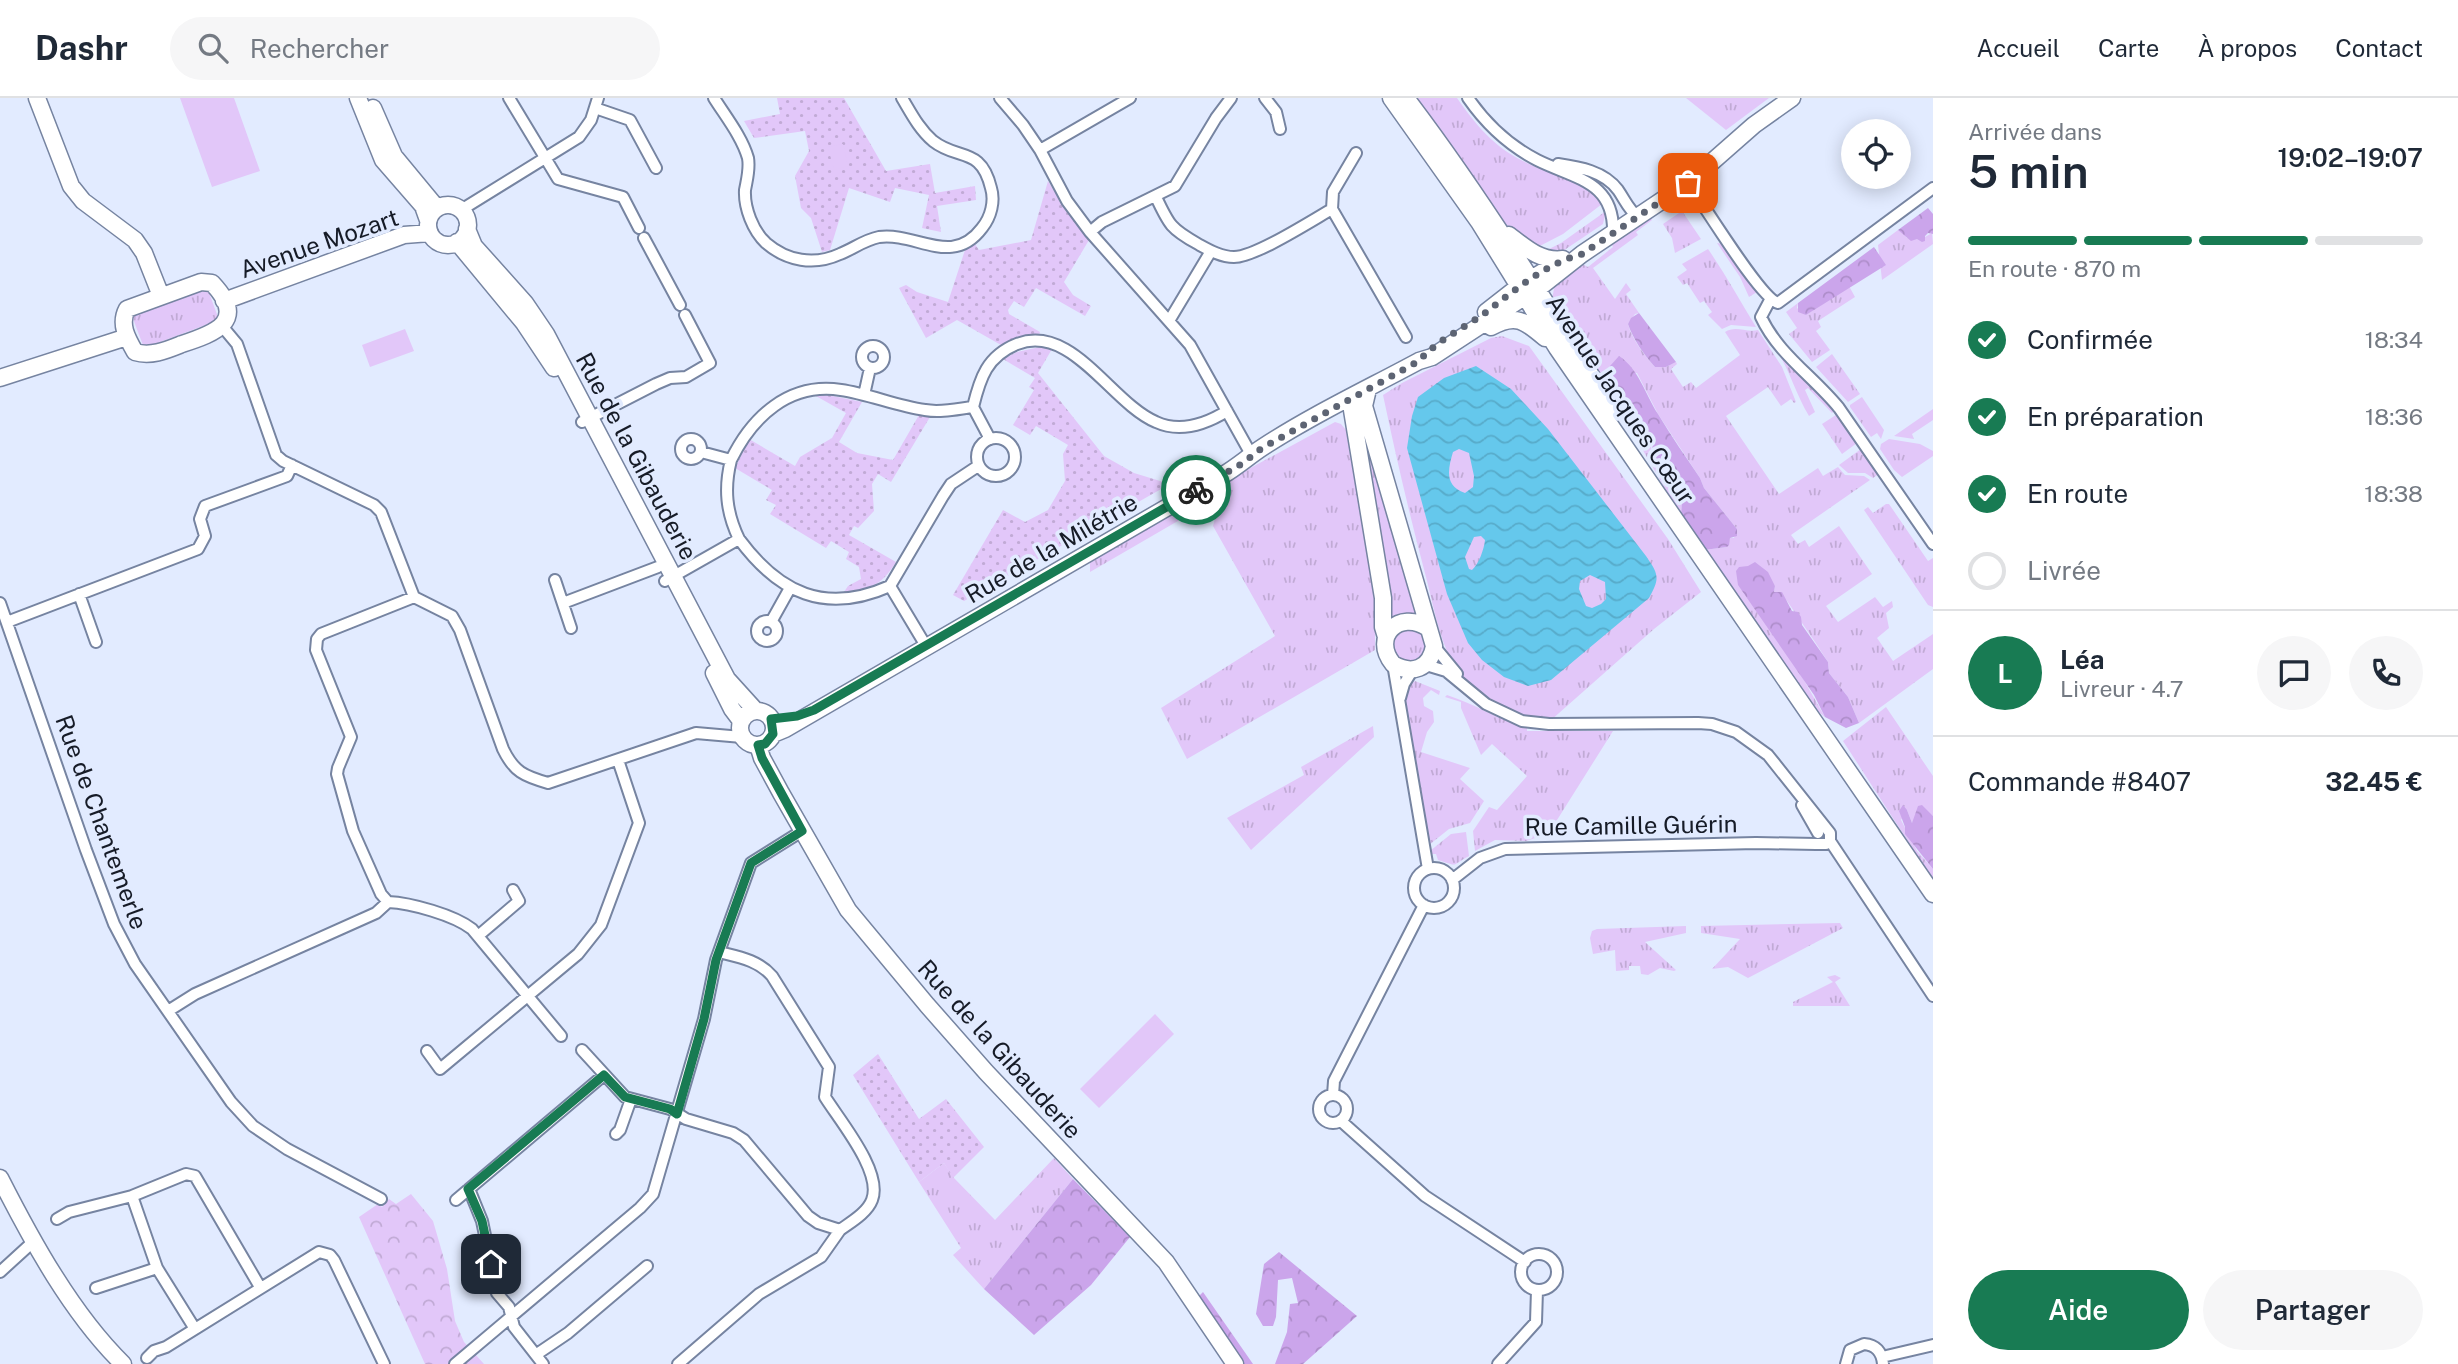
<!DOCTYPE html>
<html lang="fr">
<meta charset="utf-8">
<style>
body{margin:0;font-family:"Public Sans",sans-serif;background:#f6f6f7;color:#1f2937;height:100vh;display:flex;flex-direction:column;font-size:26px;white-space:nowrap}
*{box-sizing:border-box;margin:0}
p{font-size:23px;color:#747a83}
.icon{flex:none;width:38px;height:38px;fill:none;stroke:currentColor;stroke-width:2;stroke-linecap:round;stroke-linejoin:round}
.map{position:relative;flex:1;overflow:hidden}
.drawer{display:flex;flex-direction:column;background:#fff;width:525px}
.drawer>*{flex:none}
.buttons{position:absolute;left:1841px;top:21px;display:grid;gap:14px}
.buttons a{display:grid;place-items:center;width:70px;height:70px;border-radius:50%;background:#fff;box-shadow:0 4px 18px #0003;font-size:35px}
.pin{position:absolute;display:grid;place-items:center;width:60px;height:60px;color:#fff;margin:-30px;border-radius:14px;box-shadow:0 4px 10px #0006}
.courier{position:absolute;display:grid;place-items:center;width:70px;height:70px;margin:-35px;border:5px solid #187b53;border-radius:50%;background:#fff;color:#222;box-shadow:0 2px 9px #0007}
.summary em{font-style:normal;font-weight:600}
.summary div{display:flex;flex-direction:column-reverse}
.summary{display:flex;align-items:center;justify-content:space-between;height:119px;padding:0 35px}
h1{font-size:46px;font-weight:600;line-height:52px}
.bar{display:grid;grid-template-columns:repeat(4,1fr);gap:10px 7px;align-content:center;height:84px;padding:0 35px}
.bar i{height:9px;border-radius:5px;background:#e0e1e3}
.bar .selected{background:#187b53}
.bar p{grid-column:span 4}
.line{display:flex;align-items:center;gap:18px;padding:0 35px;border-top:2px solid #e0e1e3}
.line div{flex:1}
.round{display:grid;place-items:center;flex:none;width:74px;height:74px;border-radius:37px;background:#f6f6f7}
ol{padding:0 35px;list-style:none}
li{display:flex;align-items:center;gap:21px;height:77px}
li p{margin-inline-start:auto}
li .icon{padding:7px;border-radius:50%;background:#187b53;color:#fff;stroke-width:4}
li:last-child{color:#747a83}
li i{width:38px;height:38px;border:4px solid #e0e1e3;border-radius:50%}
.cta{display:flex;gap:14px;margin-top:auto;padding:14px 35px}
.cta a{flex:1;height:80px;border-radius:42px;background:#187b53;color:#fff;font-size:28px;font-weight:600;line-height:80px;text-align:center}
.cta a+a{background:#f6f6f7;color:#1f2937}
header{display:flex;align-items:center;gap:42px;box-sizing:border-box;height:98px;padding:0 35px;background:#fff;border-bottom:2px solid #e0e1e3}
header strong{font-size:33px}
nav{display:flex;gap:38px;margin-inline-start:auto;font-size:24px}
.search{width:490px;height:63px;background:#f6f6f7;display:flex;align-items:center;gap:18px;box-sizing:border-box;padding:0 24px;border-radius:38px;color:#747a83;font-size:26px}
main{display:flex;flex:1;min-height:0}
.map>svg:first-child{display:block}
.grass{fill:url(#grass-tufts)}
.forest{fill:url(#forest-crowns)}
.park{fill:url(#park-crowns)}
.garden{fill:url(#garden-dots)}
.pitch{fill:#e2c7f9}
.water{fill:url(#water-waves);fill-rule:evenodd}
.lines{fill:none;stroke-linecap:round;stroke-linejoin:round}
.street-casing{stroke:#7684a1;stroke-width:14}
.secondary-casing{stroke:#7684a1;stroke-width:19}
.street{stroke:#fff;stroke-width:10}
.secondary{stroke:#fff;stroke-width:16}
.done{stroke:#5d6473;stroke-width:7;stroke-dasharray:0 12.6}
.route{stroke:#187b53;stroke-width:9}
.labels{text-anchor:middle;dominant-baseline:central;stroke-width:7;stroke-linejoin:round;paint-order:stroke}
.street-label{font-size:24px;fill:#161b27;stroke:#e2ebff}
</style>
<header>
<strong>Dashr</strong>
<div class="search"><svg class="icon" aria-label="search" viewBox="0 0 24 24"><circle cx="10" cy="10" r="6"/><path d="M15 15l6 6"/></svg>Rechercher</div>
<nav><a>Accueil</a><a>Carte</a><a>À propos</a><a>Contact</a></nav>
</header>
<main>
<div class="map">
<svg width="1933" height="1266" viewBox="0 0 1933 1266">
<defs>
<pattern id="grass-tufts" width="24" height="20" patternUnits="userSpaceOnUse" patternTransform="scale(1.75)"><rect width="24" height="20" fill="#e2c7f9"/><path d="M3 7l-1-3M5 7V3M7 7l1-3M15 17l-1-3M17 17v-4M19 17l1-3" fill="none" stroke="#c1aad5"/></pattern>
<pattern id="forest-crowns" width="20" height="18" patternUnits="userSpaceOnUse" patternTransform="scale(1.75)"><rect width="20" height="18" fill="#cba5eb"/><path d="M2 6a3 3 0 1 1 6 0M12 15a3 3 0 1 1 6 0" fill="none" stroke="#ae8dca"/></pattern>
<pattern id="park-crowns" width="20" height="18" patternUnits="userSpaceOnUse" patternTransform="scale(1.75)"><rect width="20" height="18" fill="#e2c7f9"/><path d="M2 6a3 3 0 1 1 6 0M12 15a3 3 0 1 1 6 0" fill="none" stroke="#c1aad5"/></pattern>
<pattern id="garden-dots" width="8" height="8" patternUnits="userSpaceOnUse" patternTransform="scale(1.75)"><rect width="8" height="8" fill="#e2c7f9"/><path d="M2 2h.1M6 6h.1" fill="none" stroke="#c1aad5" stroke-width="1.8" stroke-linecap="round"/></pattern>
<pattern id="water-waves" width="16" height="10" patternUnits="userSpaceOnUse" patternTransform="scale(1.75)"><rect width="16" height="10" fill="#65c8ec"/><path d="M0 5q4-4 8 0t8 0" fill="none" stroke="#57abca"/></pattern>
</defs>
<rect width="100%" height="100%" fill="#e2ebff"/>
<path class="grass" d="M1416 0H1457C1475 26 1494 49 1523 63 1553 79 1580 76 1602 106L1563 136 1534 151 1514 135 1500 119 1474 79 1471 78Z
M1686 0H1769L1726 32Z
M1606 113 1603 126 1560 155H1541L1561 145Z
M1682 113 1701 141 1675 155 1672 140 1663 126Z
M1650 119 1652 122 1636 134 1638 137 1593 170 1615 201 1626 185 1631 192 1626 196 1639 215 1635 216 1628 226C1632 241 1644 257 1655 269H1666L1676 264 1677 266 1671 271 1683 289 1691 284 1696 290 1740 257 1725 234C1736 227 1746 235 1758 232L1782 269 1796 304 1794 305 1791 301 1781 308 1768 289 1726 318 1779 396 1818 370 1823 378 1838 369 1845 377 1864 378 1870 382 1791 437 1798 446 1805 442 1809 449 1839 428 1872 476 1826 508 1838 524 1875 499 1883 509 1892 503 1893 509 1886 515 1889 530 1877 540 1893 563 1933 536V571L1859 625 1848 599 1829 575 1828 564 1815 544 1787 503 1774 494 1775 488 1761 469H1739L1825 619 1809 606 1704 452 1727 449 1730 440H1734L1737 431 1704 390 1700 380 1658 316 1637 275 1610 274 1621 302 1650 335 1652 359 1663 366 1671 378 1673 392 1682 402 1681 418 1597 273 1552 201 1555 186 1580 165 1588 169 1613 149 1611 145Z
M1898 132 1902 134 1907 140 1925 139 1932 135 1933 146 1882 182 1878 147Z
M1717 145 1724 146 1757 194 1749 199 1740 179Z
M1708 151C1726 177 1740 203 1756 229L1731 227 1722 231 1708 217 1712 214 1704 203 1700 205 1687 185 1683 187 1677 179 1687 172 1682 166Z
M1849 188 1855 199 1818 223 1821 229 1816 233 1830 252 1812 264 1789 236 1797 230 1786 214 1798 205 1797 210 1806 217Z
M207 189 219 222 144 250 132 218Z
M1502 238 1529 248 1668 441 1701 494 1654 531 1550 623C1513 620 1476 602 1456 570 1439 543 1434 509 1426 479 1410 419 1396 359 1383 297L1402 285 1491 240Z
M1773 247 1827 302 1834 313 1832 315 1808 290 1805 292 1815 314 1809 318C1795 295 1789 269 1773 247Z
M1832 256 1860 296 1848 304 1816 269Z
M1862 299 1884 332 1881 341 1877 335 1871 339 1850 309V307Z
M1933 311V322L1912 336 1914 341 1894 338Z
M1839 315 1857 345 1842 356 1822 326Z
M1361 322 1402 467 1420 518 1403 516 1389 523Z
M1335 324 1341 326 1346 332 1375 500V552L1187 661 1161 610 1275 538 1213 428 1225 384Z
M1889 341 1920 346 1933 353V358L1902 379 1894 372 1880 351 1881 346Z
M1861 351 1864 352 1880 375 1873 380 1865 375H1848L1839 367Z
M1217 389 1205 414 1202 409 1090 474V462Z
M1886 406H1889L1928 463 1933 460V509L1928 507 1864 412 1868 409 1873 415Z
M1393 547a17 17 0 1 1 34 0a17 17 0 1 1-34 0Z
M1415 583 1440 593 1439 597 1431 592 1423 600 1424 608 1433 613 1434 624 1427 634 1421 654 1470 670 1460 681 1484 703 1470 725 1449 731 1429 747 1404 601 1407 590Z
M1447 597C1475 606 1499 622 1527 630V633H1613L1552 730 1554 734 1526 743 1495 742 1475 753 1473 733 1489 709 1497 712 1527 678 1492 646 1481 657 1461 610V604L1445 599Z
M1886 609 1933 678V718L1925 712 1912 725 1907 712 1901 722 1917 753 1933 771V782L1843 643Z
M1373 628 1374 639 1251 752 1227 720 1304 677 1301 669Z
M1466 734 1469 758C1450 768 1460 769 1438 762L1436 756H1431L1430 753 1451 736Z
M1840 825 1843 830 1748 880 1728 869 1712 871 1740 841 1701 835V828Z
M1686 828V835L1645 844 1676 872 1674 873 1660 870 1648 877 1641 876 1640 868H1629V872L1616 873 1615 852 1593 856 1590 840 1592 833 1597 831Z
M1835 877 1841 880 1835 884 1850 908H1793V904L1833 884 1827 879Z
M1054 1060 1073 1081 984 1191 953 1157 961 1150 919 1084 944 1065 954 1080 995 1122Z"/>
<path class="forest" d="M1928 110 1933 116V136L1928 135 1925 138V143L1922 144 1917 141 1911 143 1898 132Z
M1874 149 1886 167 1806 217 1798 214V205Z
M1639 215 1676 264 1666 269H1655C1644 257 1633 241 1628 226L1631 220Z
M1619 258C1639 271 1645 296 1658 316 1671 338 1686 359 1700 380L1704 390 1737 431V438L1730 440 1729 447 1727 449 1704 452 1681 418 1682 402 1673 391 1671 378 1663 366 1652 359C1653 350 1653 340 1647 333L1645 336 1640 335 1621 302 1610 268Z
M1755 464 1768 474 1775 488 1774 494H1782L1792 513 1798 514 1801 519 1802 527 1828 564 1829 575 1848 599 1859 625 1846 630 1825 619 1814 597 1738 487 1736 473 1739 469 1748 468Z
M1903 707 1907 712 1912 725 1918 708 1922 707 1933 718V771L1905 736V729L1899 713Z
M1073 1081 1130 1139 1091 1187 1034 1237 984 1191Z
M1279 1154 1357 1218 1303 1266H1275L1287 1234 1290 1206 1298 1205 1292 1180 1278 1182 1276 1219 1273 1228H1263L1256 1216 1264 1166Z
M1203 1194 1253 1266H1243L1198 1199Z"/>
<path class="park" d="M411 1096 433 1123 447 1171 455 1223 464 1244 484 1266H425L359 1119 378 1106 382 1109 389 1101 396 1106Z"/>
<path class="garden" d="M777 0H844L886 73 930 66 935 95 975 88 976 102 937 108 941 134 922 130 929 97 895 90 890 104 849 90 830 152 822 154 811 120 801 110 795 78 809 53 805 33 754 40 744 23 780 16Z
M1048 83 1066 113 1089 142 1064 184 1073 197 1091 208 1085 218 1036 190 1024 209 1014 203 1008 212 1009 216 1040 234 1039 237H1025L1001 247 957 222 926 240 899 190 906 187 917 194 948 204 965 152 975 146 979 152 1031 142Z
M1040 249 1052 251 1038 275 1104 358 1134 375 1170 386 964 503 953 497 1003 412 1025 424 1048 412 1065 383 1063 356 1068 347 1036 328 1030 337 1013 327 1034 292 1029 289 1035 280 1003 261 1017 254Z
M828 297 862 304 839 344 857 355 893 362 919 317 930 319 891 384 878 376 872 386 874 413 858 430 854 428 849 437 896 464C881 488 872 490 844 494L848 488 861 481 859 469 846 461 849 454 831 443 826 450 770 416 776 407 766 402 772 392 735 370 749 341 795 368 800 359 832 340 846 315 816 298Z
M878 956 919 1021 946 1001 984 1049 953 1080 944 1065 919 1084 853 977Z"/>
<path class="pitch" d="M180 0H234L260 73 212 89Z
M843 46 848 68 834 72 828 49Z
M405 231 414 253 370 269 362 247Z
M1155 916 1174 936 1099 1010 1080 991Z"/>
<path class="water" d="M1476 268 1511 291 1548 331 1646 458C1659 477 1660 480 1649 500L1551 582 1528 588 1504 579 1482 562 1468 545 1447 496 1407 350 1412 318 1418 299 1444 280ZM1459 351 1469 355 1474 378 1473 389 1465 395C1444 388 1448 371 1453 354ZM1481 438 1485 442C1484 451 1479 466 1472 472L1469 471 1465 459 1474 439ZM1590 477 1605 484 1606 501 1601 506 1592 510 1586 508 1579 491 1580 483Z"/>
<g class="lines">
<defs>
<path id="street" d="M509 0 558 81 623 99 639 130
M714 0C726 19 742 39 748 60 750 71 747 81 745 92 744 110 753 133 766 145 787 163 814 168 840 156 853 151 864 142 879 139 917 134 952 170 982 130 991 119 995 103 991 90 981 48 958 63 933 43 919 31 911 15 902 0
M1000 0 1023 27 1040 52 1067 103 1090 134 1190 247 1252 358
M1265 0 1276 14 1280 31
M1468 0C1486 26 1510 48 1537 62 1575 81 1615 83 1613 136
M595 10 630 22 656 70
M1040 52 1130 0
M1558 66C1579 69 1604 73 1618 92 1625 102 1628 111 1638 119
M1688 85C1703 105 1760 200 1778 205L1933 90
M1156 99C1169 127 1171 131 1198 146 1209 152 1221 159 1234 159 1255 159 1311 123 1332 111L1406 239
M1332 111 1333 94 1356 55
M461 112 579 39 591 22 598 0
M1090 134 1102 124 1175 88 1216 20 1231 0
M644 140 680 207
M1770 202 1761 219C1778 256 1814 279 1839 310L1933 446
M1169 223 1211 153
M222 228 237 246 276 357 283 363 374 407 381 414 414 499 452 518 460 532 503 651C514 674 524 678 548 685L696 635 742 639
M862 259a11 11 0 1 1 22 0a11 11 0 1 1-22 0Z
M864 297 870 270
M582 324 656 286 670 280 686 279 710 265 685 217
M977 359a19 19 0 1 1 38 0a19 19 0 1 1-38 0Z
M681 351a10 10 0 1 1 20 0a10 10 0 1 1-20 0Z
M990 341 973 309C980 280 987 258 1017 246 1072 225 1111 305 1156 324 1180 335 1206 326 1227 313
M701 354 731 362C752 319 789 284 841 292 869 296 896 308 925 312 941 315 957 311 973 309
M731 362C724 390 726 414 739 441
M555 482 571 530
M665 483 739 441C779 495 825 517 890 488
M79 496 96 544
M0 505 86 752 114 826 135 866 231 1004 253 1028 287 1051 381 1101
M563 505 658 469
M757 533a10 10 0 1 1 20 0a10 10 0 1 1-20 0Z
M7 524 198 451 205 438 200 421 205 408 287 378 292 367
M771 524 790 490
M926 548 890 488 943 398 951 386 978 368
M1434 548 1457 576
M1393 566 1428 771
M1426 567 1446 573 1486 606 1522 623 1549 626 1698 625 1712 626 1736 634 1768 657 1830 735V743L1933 898
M1400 600 1404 586 1412 573
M1802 707 1818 735
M1414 790a20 20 0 1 1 40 0a20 20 0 1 1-40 0Z
M1452 782 1480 760 1505 751 1756 745 1816 746H1826L1830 743
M388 804 381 796 353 733 337 676 338 670 351 639 316 552 317 541 321 536 414 499
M478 838 519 803 513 792
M168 913 195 896 376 815 388 804C411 805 454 817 472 831L561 938
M582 952 625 999 670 1011 686 1021 733 1035 744 1042 808 1118 818 1125 840 1132C851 1124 867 1115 872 1102 883 1074 840 1023 825 999L829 969 772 878C758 862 739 859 719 854
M427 953 440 971 578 856 601 827 639 725 618 662
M1333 997 1334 983 1424 807
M1319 1011a14 14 0 1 1 28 0a14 14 0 1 1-28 0Z
M1341 1023 1425 1098 1525 1164
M616 1036 620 1032 631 1001
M469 1091 482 1123 497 1195 509 1209 514 1229 543 1266
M132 1098 157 1170 195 1231
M456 1102 604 977
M57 1121 69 1114 132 1098 186 1076 195 1078 260 1189
M1521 1174a18 18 0 1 1 36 0a18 18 0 1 1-36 0Z
M0 1174 34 1143
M96 1190 157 1170
M537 1256 568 1235 647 1168
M1882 1259 1933 1247
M147 1260 154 1253 166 1249 319 1154 330 1157 334 1162 384 1266
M455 1266 640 1110 653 1096 704 921 716 862 751 765 802 733
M678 1266 759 1196 821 1159 840 1132
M1498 1266 1536 1224 1537 1192
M1846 1266 1850 1252 1864 1246C1876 1247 1882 1254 1883 1266"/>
<path id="secondary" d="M37 0 71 88 83 103 135 142 144 155 161 198
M358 0 383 62 423 108 428 122
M1391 0 1479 124 1557 250 1933 796
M1406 0C1482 100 1547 206 1613 313
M373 10 394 58 437 110
M428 127a20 20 0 1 1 40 0a20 20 0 1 1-40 0Z
M467 131 474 148 525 205 546 236 727 581 756 613
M1509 137C1526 150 1541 164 1563 161
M457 144 524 225 554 270
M201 184 212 185C248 223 216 235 182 246 167 252 151 259 135 254 127 240 119 226 127 211Z
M224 203 404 137 430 135
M1486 214 1518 189 1559 164
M1491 229C1516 215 1525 223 1545 240
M0 280 127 239
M1368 291 1364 308 1434 548C1430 571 1412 577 1393 566 1371 539 1399 511 1428 530
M1350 300 1383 500V529L1386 539
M714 575 732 611 741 623
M740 630a17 17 0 1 1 34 0a17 17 0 1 1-34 0Z
M773 636 785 631 1223 377C1237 369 1249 358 1263 349 1312 317 1367 291 1419 263L1432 259 1544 186 1582 156 1688 85 1754 27 1792 0
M758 647 762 660 781 695 848 812 927 907 986 974 1166 1164 1235 1266
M0 1080C32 1143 72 1216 123 1266"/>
</defs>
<use href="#street" class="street-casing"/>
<use href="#secondary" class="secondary-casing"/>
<use href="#street" class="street"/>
<use href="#secondary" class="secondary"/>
</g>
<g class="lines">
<path class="done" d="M1196 392 1243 365 1262 350 1419 263C1437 242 1463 231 1485 215 1515 192 1545 166 1582 156L1688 85"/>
<path class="route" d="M491 1166 482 1123 468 1091 604 977 625 999 670 1011 677 1016 704 921 716 862 751 765 802 733 762 660 758 647 765 646 773 636 771 621 797 618 814 612 1196 392"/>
</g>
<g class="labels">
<g class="street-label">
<text transform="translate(319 145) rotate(-19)">Avenue Mozart</text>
<text transform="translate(1621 301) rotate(56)">Avenue Jacques Cœur</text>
<text transform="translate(637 358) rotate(62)">Rue de la Gibauderie</text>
<text transform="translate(1051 450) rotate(-30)">Rue de la Milétrie</text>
<text transform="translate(102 724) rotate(70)">Rue de Chantemerle</text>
<text transform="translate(1631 727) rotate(-1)">Rue Camille Guérin</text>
<text transform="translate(1000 951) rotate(48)">Rue de la Gibauderie</text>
</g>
</g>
</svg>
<div class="buttons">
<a><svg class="icon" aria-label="locate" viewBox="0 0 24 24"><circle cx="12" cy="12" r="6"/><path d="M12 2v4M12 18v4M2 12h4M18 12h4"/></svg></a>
</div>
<div class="pin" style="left:1688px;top:85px;background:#ea580c"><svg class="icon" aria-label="bag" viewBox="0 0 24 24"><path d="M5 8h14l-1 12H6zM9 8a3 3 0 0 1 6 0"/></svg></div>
<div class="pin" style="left:491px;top:1166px;background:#1f2937"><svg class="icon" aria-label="home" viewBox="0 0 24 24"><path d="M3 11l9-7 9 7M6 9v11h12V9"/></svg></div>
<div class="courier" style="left:1196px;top:392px"><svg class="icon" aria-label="bike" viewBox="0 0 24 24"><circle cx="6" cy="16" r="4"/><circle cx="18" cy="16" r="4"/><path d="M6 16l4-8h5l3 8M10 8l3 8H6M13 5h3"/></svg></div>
</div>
<section class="drawer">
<div class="summary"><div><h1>5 min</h1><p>Arrivée dans</p></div><em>19:02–19:07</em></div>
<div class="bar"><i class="selected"></i><i class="selected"></i><i class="selected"></i><i></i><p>En route · 870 m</p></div>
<ol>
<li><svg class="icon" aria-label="check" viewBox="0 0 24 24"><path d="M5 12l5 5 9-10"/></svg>Confirmée<p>18:34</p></li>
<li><svg class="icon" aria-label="check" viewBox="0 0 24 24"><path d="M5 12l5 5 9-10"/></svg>En préparation<p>18:36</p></li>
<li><svg class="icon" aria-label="check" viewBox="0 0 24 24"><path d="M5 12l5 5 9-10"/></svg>En route<p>18:38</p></li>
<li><i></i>Livrée</li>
</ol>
<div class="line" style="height:126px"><b class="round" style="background:#187b53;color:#fff">L</b><div><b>Léa</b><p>Livreur · 4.7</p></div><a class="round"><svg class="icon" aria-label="chat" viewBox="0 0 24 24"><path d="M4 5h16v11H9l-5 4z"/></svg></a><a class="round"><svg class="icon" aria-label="phone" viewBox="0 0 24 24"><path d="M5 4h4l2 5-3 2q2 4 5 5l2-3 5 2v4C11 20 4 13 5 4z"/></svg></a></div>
<div class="line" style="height:91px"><div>Commande #8407</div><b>32.45 €</b></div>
<div class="cta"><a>Aide</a><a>Partager</a></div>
</section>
</main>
